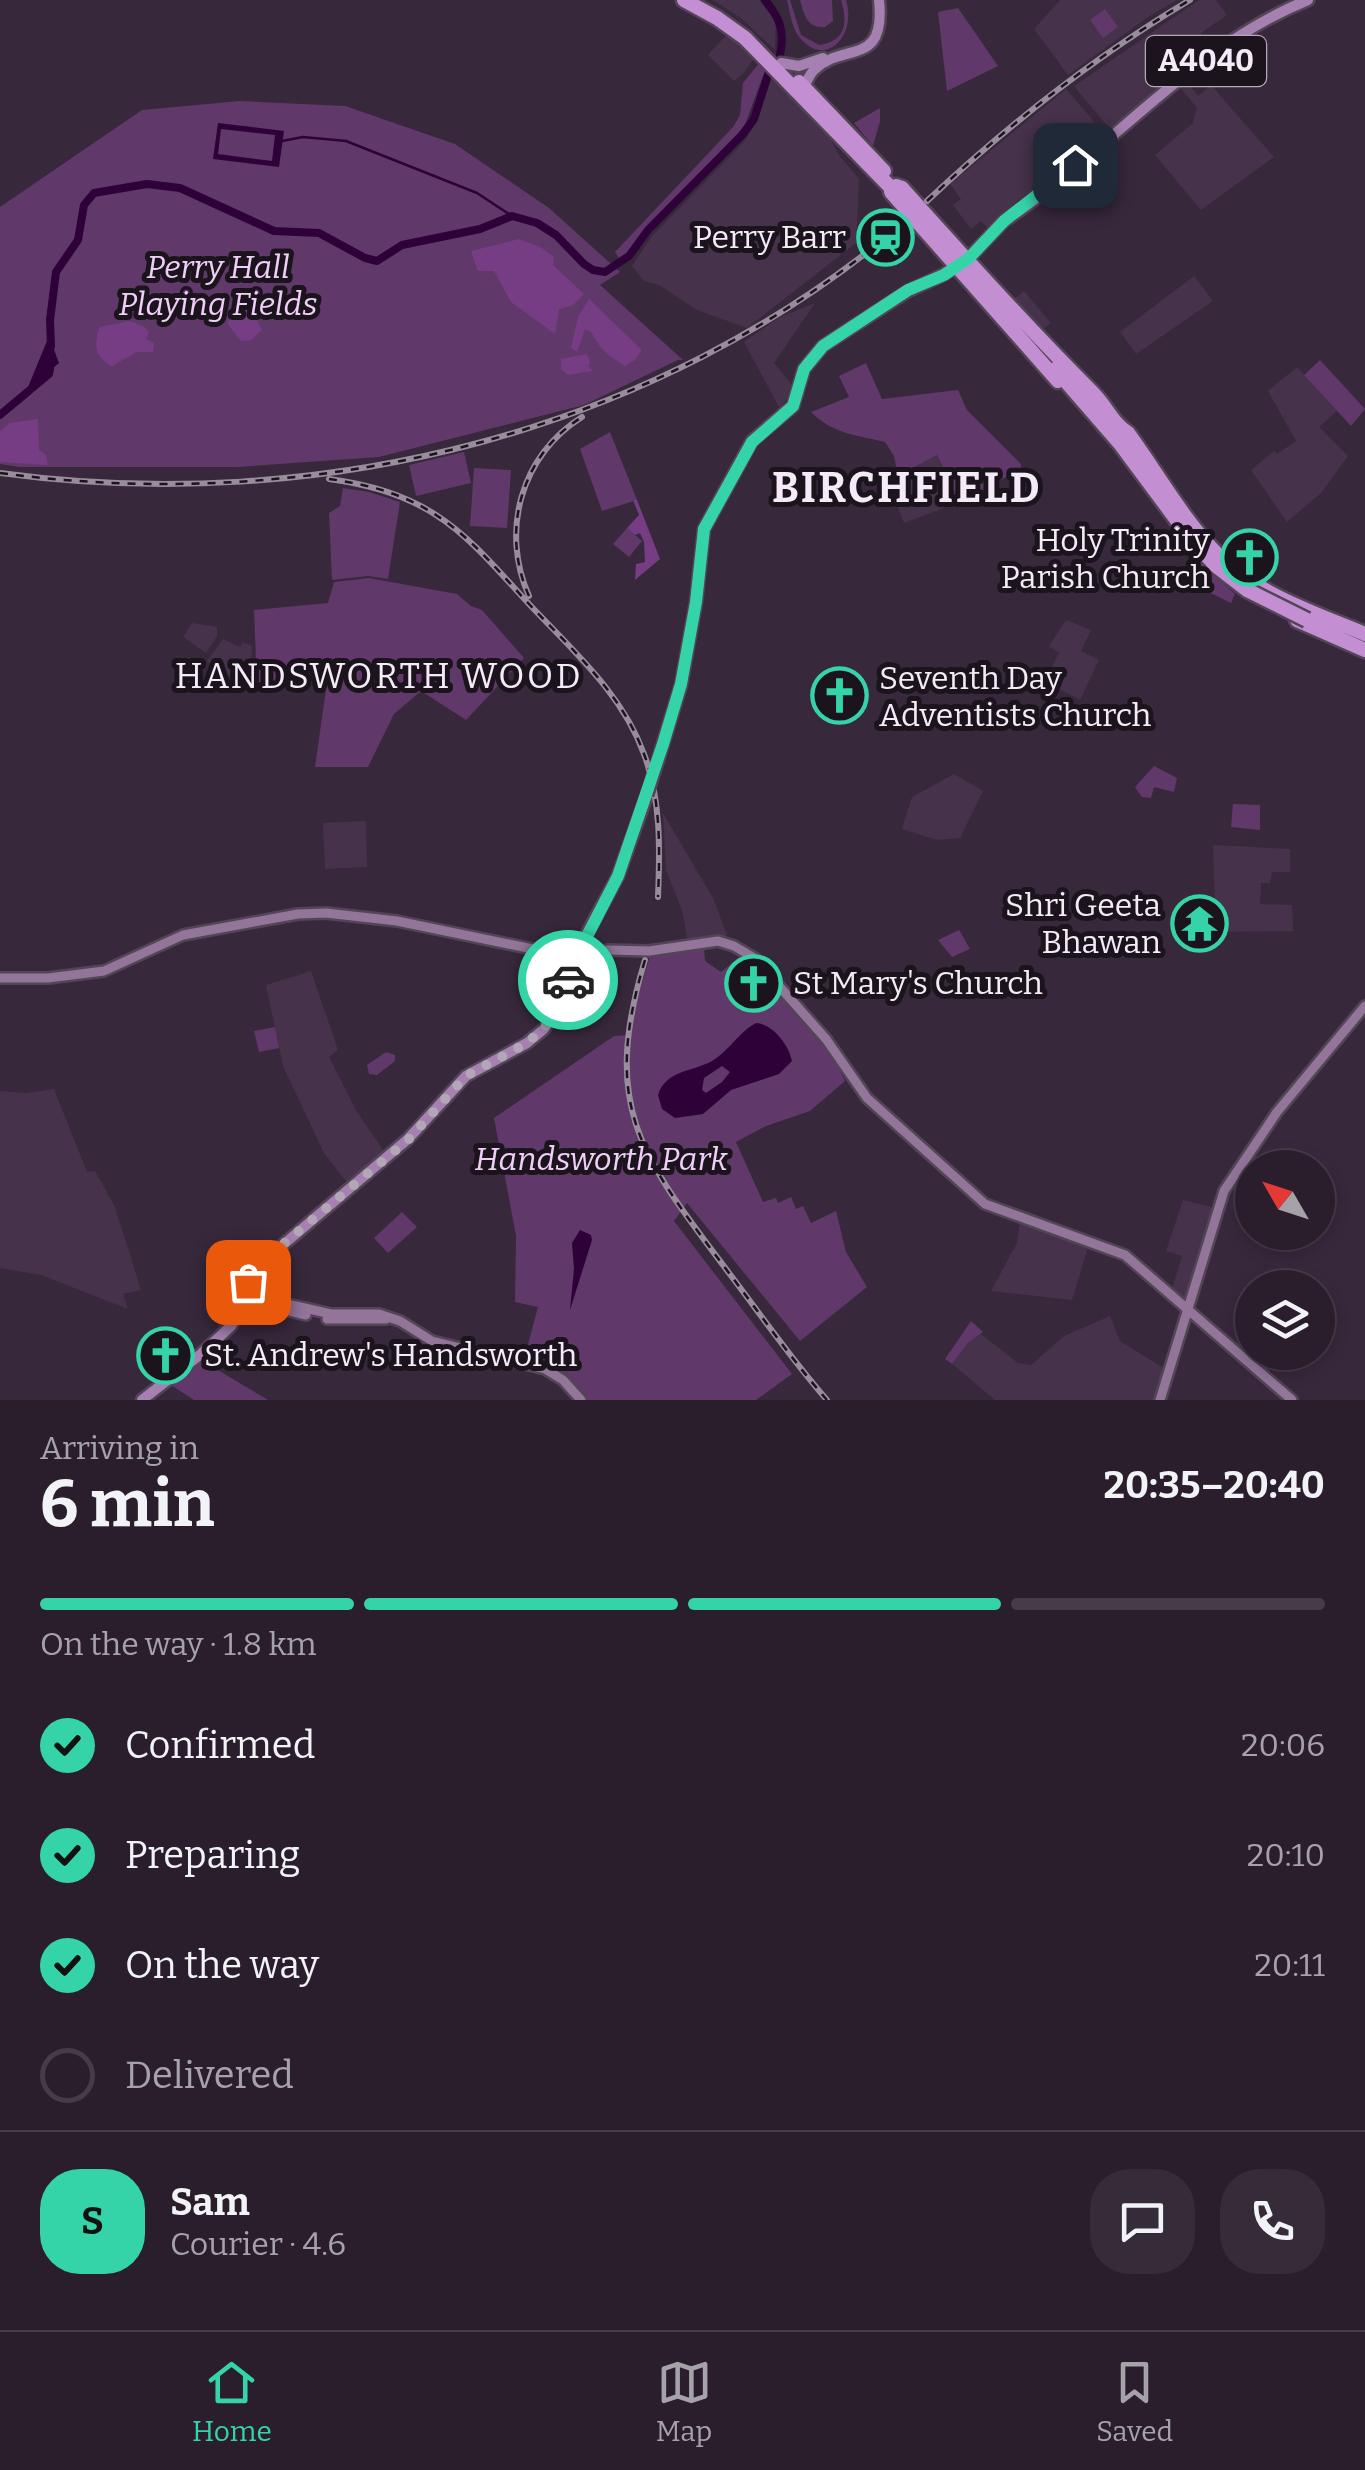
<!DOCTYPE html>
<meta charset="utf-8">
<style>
body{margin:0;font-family:Bitter,serif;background:#362b39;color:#f1f3f6;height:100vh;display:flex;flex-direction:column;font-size:38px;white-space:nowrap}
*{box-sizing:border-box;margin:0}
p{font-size:32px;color:#a5a2aa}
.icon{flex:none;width:55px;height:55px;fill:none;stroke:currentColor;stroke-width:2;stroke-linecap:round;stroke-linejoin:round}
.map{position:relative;height:1400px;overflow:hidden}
.panel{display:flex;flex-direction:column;background:#2a1e2d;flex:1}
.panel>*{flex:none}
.needle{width:65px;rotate:309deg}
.fabs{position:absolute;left:1235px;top:1150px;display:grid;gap:20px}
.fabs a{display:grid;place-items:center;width:100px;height:100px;border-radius:50%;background:#2a1e2d;box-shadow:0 5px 15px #0003,0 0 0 2px #463c49;font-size:50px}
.pin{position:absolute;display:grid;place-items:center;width:85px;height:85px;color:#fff;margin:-42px;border-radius:20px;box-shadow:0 5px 15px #0006}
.courier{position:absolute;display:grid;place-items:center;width:100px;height:100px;margin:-50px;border:8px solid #34d4a8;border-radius:50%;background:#fff;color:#222;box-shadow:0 2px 12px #0007}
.head em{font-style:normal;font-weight:700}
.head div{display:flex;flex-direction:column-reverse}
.head{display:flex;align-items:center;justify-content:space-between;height:170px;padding:0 40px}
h1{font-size:65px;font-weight:700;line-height:75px}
.bar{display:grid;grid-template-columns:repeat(4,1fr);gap:15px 10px;align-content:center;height:120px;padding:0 40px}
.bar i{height:12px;border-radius:8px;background:#463c49}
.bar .selected{background:#34d4a8}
.bar p{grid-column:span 4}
.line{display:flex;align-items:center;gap:25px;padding:0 40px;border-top:2px solid #463c49}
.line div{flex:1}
.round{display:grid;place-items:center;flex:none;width:105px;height:105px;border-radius:40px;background:#362b39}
ol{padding:0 40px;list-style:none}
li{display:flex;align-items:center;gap:30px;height:110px}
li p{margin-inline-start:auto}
li .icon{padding:10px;border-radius:50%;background:#34d4a8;color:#111;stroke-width:4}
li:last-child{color:#a5a2aa}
li i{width:55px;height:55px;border:5px solid #463c49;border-radius:50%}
.menu{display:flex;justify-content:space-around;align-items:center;height:140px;border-top:2px solid #463c49;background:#2a1e2d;font-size:28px;color:#a5a2aa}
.menu a{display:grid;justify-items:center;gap:5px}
.menu .selected{color:#34d4a8}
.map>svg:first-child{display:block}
.built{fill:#46324b}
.green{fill:#60386a}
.forest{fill:#763d85}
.water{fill:#2e0239;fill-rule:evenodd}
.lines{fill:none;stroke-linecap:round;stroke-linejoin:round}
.stream{stroke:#2e0239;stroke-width:2.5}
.river{stroke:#2e0239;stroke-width:8}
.secondary-casing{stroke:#524556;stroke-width:14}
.primary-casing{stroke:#524556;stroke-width:15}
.highway-casing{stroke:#524556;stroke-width:19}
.secondary{stroke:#927599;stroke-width:9}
.primary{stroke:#a780b2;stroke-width:10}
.highway{stroke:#c48fd2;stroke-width:14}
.rail-casing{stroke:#998c9c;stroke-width:6}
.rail{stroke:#1b141d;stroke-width:2.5;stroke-dasharray:8;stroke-linecap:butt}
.primary-bridge-casing{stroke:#524556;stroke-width:15;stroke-linecap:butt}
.highway-bridge-casing{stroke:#524556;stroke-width:19;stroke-linecap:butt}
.primary-bridge{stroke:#a780b2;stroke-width:10}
.highway-bridge{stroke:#c48fd2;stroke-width:14}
.done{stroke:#b3a6b6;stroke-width:10;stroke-dasharray:0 18}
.route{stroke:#34d4a8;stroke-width:12}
.labels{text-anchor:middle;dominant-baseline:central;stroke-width:10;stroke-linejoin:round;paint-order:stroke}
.shield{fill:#1b141d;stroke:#b4aab6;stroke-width:2.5}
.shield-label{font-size:30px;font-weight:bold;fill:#f5eaf7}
.poi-label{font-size:32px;fill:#f5eaf7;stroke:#1b141d;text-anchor:end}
.park-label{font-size:32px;font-style:italic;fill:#efcff7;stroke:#1b141d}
.neighbourhood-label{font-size:35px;letter-spacing:2.5px;fill:#f5eaf7;stroke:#1b141d}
.district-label{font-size:42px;font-weight:bold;letter-spacing:2.5px;fill:#f5eaf7;stroke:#1b141d}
</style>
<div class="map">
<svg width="1365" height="1400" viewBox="0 0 1365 1400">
<rect width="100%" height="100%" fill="#38283c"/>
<path class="built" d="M713 0H759L776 22 775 50 741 18Z
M1060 0H1177L1148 17 1068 75 1034 29Z
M1199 0H1216L1227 15 1201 33 1211 45 1205 49 1207 52 1115 128 1108 127 1074 86Z
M729 32 755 57 743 74 734 81 708 55Z
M773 74 829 136 839 155 859 179 856 243 747 328 697 310 659 285 644 281 632 266 652 236 745 141 755 124 761 99Z
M1187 82 1198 96 1211 85 1274 157 1201 210 1155 155 1193 123 1197 108 1180 87Z
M1066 89 1103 132 1101 139 989 229 981 221 971 229 953 205 961 199 950 184Z
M1194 276 1213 301 1136 354 1120 332Z
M1024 291 1051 323 1038 333 1012 301Z
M815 303 774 363 794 387 780 409 744 342 780 317Z
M1297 367 1337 411 1319 427 1348 456 1321 493 1287 522 1251 470 1274 451 1277 454 1296 441 1268 391Z
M937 455 960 502 904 523 898 507V476Z
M1066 620 1091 630 1081 651 1099 660 1080 700 1045 681 1059 653 1049 646Z
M192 623 217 627V636L206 653 183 637Z
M223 639 240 647 243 642 252 646V656L234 679 207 661Z
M954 774 983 791 960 838 937 840 902 829 912 797Z
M663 813 714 900 727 935 724 937 688 943 682 910 666 870Z
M366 821 367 867 325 869 323 823Z
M1213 845 1290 849V872H1272L1270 883H1261L1260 904 1292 905 1293 931 1216 932Z
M311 971 338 1050 329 1057 357 1112 385 1153 348 1184 324 1153 283 1066 266 985Z
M54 1089 87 1172 95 1171 115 1207 141 1290 123 1294 128 1309 41 1275 0 1268V1091L26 1093Z
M1183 1200 1215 1208 1186 1301 1172 1289 1182 1256 1166 1251Z
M1020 1221 1089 1244 1072 1300 991 1291 1017 1243Z
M234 1302 232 1316 220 1331 211 1306Z
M1110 1316 1120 1341 1165 1369 1156 1400H995L952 1364 968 1343 981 1334 1018 1363 1031 1365 1064 1336Z"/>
<path class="green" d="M787 0H790L801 35 819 45C846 41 848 23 841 0H846C857 35 826 69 800 38 792 29 790 12 787 0Z
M800 0H832L833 21 825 27C807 29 804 14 800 0Z
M958 8 998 66 947 91 938 12Z
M1105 9 1118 27 1103 38 1090 20Z
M760 62 766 68 744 127 620 260 615 252 733 127 740 115 743 83Z
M240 101 345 106 455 144 549 208 620 272 600 285 683 360H678L584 405 379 457 238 467H19L0 464V207L142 110Z
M880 108V121L873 146 854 123Z
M1320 360 1365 409 1351 426 1304 375Z
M866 363 882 399 958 390 967 410 1021 464V469L960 502 937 455 898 476 894 456 885 442C856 435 833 434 811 412L849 397 839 376Z
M610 432 637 500 602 511 580 449Z
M464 452 471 483 416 496 409 465Z
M474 468 511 470 507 528 470 526Z
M343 488 369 492 400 502 388 579 368 576 332 580 329 513 340 506Z
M627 528 642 541 629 557 613 544Z
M1200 562 1235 594 1231 603 1190 583Z
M369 578 457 594 471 606 482 610 524 658 466 720 421 691 394 714 368 767H315L327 682 257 688 254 610 328 603 334 582Z
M1154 766 1177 778 1174 792 1154 787 1151 798 1142 797 1135 787Z
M1233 804 1260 805V830L1231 827Z
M959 930 970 949 952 957 938 940Z
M704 947 705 961 721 972 742 955C786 984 822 1033 845 1081L810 1111 766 1126 736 1142 763 1202 776 1198 778 1203 791 1197 796 1209 803 1206 811 1223 836 1211 846 1252 867 1287 800 1341 687 1203 674 1221 792 1374 756 1400H586L569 1381 524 1359 538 1307 515 1302 516 1236 494 1118 614 1036 629 1035 630 1024 651 952Z
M275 1027 279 1048 259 1052 254 1031Z
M386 1052 395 1055V1061L377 1075 369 1074 367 1065Z
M402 1212 417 1227 388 1253 374 1238Z
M971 1321 983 1332 968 1343 952 1364 945 1359Z
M201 1360 268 1400H194L171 1385Z"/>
<path class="forest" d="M519 239 540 247 554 257 553 265 584 294 573 305 559 309 555 334 511 302 494 271H478L471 251Z
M589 299 642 350 635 360 625 366C610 357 599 349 592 333L585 329 577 352 571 348 578 317Z
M259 305 257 320 262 330 251 340 241 341 227 323 236 313Z
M130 321 145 327 149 333 146 339 154 343 153 352H137L112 366C95 359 93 343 100 327Z
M587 354 590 362 588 366 593 371 568 375 561 369V359Z
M38 419 39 450 46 455 48 465 0 462V431L10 423Z
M633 500H637L660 559 635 580 636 564 645 562 644 542 640 533 635 535 627 528 639 515Z"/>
<path class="water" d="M218 123 284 131 279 167 213 159ZM221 129 275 135 272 161 218 154Z
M49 336 59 363 26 392Z
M756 1023C773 1024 789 1045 792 1061L779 1074 731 1090 703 1114 675 1118 662 1109 658 1095C666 1070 692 1072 712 1061 729 1051 740 1031 756 1023ZM722 1066 730 1072 722 1082 706 1093 702 1090 704 1078Z
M580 1230 591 1235 592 1240 570 1310 574 1269 572 1243Z"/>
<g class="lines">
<path class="stream" d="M282 141 303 137 346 141 477 193 512 216"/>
<path class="river" d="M765 0C780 18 785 31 780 55
M51 346 50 320 56 272 78 240 84 205 94 193 147 184 180 188 274 231 319 233 365 258 377 261 402 245 480 229 512 216 537 223 556 235 584 264 593 270 605 272 629 256 648 230 742 135 754 119 769 72
M0 415 49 374 50 369"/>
<defs>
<path id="secondary" d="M580 956 608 950 649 951 718 941 734 946 756 959
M755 959 826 1039 867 1098 985 1204 1125 1255 1292 1400
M0 978H48L104 971 183 935 298 914 326 913 397 921 562 955 574 954
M248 1295 331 1314H379L400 1321 432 1341 545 1369 563 1380 581 1400
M247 1301 306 1315
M327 1319H386
M1160 1400 1224 1191 1277 1112 1365 1006"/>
<path id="primary" d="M781 63 799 66 823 58
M801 92C806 85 808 76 814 70 844 41 886 68 879 0
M654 773 681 685 696 602 704 529 752 441 793 406 804 369 823 346 908 291 943 275 969 258 1004 221C1108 153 1191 47 1308 0
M576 954 618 876 647 795
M240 1310 238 1294 271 1255 408 1139 466 1076 527 1043 544 1029 558 1009 572 961
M142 1400 201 1354 231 1326 248 1299 247 1293 241 1292"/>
<path id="highway" d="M684 0 717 18 745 38 900 197
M799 82 884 171
M896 186 902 188C965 258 1027 327 1093 393 1107 407 1112 423 1128 433 1158 474 1184 522 1221 558 1259 595 1317 614 1365 634
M891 192 1058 381
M1055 369 1121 445 1190 538 1216 566
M1297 620 1365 650"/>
</defs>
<use href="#secondary" class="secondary-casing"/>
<use href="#primary" class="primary-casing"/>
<use href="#highway" class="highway-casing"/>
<use href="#secondary" class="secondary"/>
<use href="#primary" class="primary"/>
<use href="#highway" class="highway"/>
<defs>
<path id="rail" d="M927 201C1008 125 1094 57 1190 0
M0 473C319 516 655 433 902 224
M329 479C367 484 404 494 436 515 472 538 500 573 529 604 572 650 622 693 644 754 661 799 660 849 658 897
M529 596C500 531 521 455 582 417
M645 960C600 1109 642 1157 729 1273 761 1315 792 1360 827 1400"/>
</defs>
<use href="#rail" class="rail-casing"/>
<use href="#rail" class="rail"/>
<defs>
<path id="primary-bridge" d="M647 795 653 776"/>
<path id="highway-bridge" d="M1216 566 1247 590 1307 620"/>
</defs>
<use href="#primary-bridge" class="primary-bridge-casing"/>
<use href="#highway-bridge" class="highway-bridge-casing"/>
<use href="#primary-bridge" class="primary-bridge"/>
<use href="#highway-bridge" class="highway-bridge"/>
</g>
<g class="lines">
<path class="done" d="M248 1282 270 1255 408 1140 466 1076 527 1043 544 1028 558 1009 568 980"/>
<path class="route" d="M568 980 572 957 582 946 618 876 663 744 681 684 696 602 704 529 752 442 793 406 804 369 823 346 908 290 944 275 969 258 1004 221 1075 165"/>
</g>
<defs>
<symbol id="station-ring" viewBox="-11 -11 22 22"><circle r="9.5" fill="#1b141d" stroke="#34d4a8" stroke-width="1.5"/><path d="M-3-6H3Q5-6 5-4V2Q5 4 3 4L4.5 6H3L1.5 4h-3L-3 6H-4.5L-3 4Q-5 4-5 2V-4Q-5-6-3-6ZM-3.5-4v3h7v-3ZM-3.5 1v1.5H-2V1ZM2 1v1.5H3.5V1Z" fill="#34d4a8"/></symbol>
<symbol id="church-ring" viewBox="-11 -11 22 22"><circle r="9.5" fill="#1b141d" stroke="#34d4a8" stroke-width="1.5"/><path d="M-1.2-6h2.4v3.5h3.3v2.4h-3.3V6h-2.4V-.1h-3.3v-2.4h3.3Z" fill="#34d4a8"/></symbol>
<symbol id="temple-ring" viewBox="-11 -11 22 22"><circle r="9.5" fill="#1b141d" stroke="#34d4a8" stroke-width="1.5"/><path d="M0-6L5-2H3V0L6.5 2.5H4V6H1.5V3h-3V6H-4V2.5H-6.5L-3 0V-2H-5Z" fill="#34d4a8"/></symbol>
</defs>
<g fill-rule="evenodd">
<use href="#station-ring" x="854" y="206" width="63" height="63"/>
<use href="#church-ring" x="1218" y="526" width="63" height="63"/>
<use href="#church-ring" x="808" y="664" width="63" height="63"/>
<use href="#temple-ring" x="1168" y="892" width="63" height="63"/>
<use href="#church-ring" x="722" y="952" width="63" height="63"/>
<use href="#church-ring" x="134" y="1324" width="63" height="63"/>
</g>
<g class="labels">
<rect class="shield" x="1146" y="36" width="120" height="50" rx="8"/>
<g class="shield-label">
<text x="1206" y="61">A4040</text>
</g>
<g class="poi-label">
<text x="846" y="237">Perry Barr</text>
<text x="1210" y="540">Holy Trinity<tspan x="1210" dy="37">Parish Church</tspan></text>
<text x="879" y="678" text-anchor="start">Seventh Day<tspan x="879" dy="37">Adventists Church</tspan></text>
<text x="1161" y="905">Shri Geeta<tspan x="1161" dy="37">Bhawan</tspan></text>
<text x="793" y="983" text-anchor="start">St Mary's Church</text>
<text x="204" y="1355" text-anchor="start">St. Andrew's Handsworth</text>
</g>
<g class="park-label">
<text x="218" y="267">Perry Hall<tspan x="218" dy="37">Playing Fields</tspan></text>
<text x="601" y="1159">Handsworth Park</text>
</g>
<g class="neighbourhood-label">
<text x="379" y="676">HANDSWORTH WOOD</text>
</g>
<g class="district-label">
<text x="907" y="488">BIRCHFIELD</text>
</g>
</g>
</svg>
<div class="fabs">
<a><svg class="needle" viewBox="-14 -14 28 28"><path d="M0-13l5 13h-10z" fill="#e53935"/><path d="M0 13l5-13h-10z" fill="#a5a2aa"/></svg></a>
<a><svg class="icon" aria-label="layers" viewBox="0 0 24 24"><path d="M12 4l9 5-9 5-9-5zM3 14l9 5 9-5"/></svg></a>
</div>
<div class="pin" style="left:248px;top:1282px;background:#ea580c"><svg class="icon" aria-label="bag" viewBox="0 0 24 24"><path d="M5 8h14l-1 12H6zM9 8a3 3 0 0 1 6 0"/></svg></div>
<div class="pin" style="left:1075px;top:165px;background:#1f2937"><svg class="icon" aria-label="home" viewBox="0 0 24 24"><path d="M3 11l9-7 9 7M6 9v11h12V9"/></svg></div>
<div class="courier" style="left:568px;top:980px"><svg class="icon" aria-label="car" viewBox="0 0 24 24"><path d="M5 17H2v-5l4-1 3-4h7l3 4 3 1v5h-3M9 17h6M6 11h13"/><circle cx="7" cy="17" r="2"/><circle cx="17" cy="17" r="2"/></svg></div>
</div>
<section class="panel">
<div class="head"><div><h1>6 min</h1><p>Arriving in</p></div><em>20:35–20:40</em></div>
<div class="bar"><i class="selected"></i><i class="selected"></i><i class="selected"></i><i></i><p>On the way · 1.8 km</p></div>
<ol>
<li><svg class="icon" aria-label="check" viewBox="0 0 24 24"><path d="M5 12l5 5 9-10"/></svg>Confirmed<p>20:06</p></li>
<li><svg class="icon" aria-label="check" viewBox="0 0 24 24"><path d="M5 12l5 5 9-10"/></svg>Preparing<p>20:10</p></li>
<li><svg class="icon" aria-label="check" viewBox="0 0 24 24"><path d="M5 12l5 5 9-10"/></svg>On the way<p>20:11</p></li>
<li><i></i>Delivered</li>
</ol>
<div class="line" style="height:180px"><b class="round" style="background:#34d4a8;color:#111">S</b><div><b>Sam</b><p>Courier · 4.6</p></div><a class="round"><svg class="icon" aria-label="chat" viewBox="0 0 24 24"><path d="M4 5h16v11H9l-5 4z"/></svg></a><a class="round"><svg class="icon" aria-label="phone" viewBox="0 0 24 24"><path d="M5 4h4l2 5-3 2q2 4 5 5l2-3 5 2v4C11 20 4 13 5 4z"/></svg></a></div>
</section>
<nav class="menu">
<a class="selected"><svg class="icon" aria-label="home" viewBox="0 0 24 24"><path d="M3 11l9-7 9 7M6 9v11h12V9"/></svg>Home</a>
<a><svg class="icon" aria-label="map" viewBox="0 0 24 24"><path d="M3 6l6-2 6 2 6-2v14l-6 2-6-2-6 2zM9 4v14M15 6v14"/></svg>Map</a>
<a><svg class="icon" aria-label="saved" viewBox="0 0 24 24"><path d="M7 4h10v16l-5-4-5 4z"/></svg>Saved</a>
</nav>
